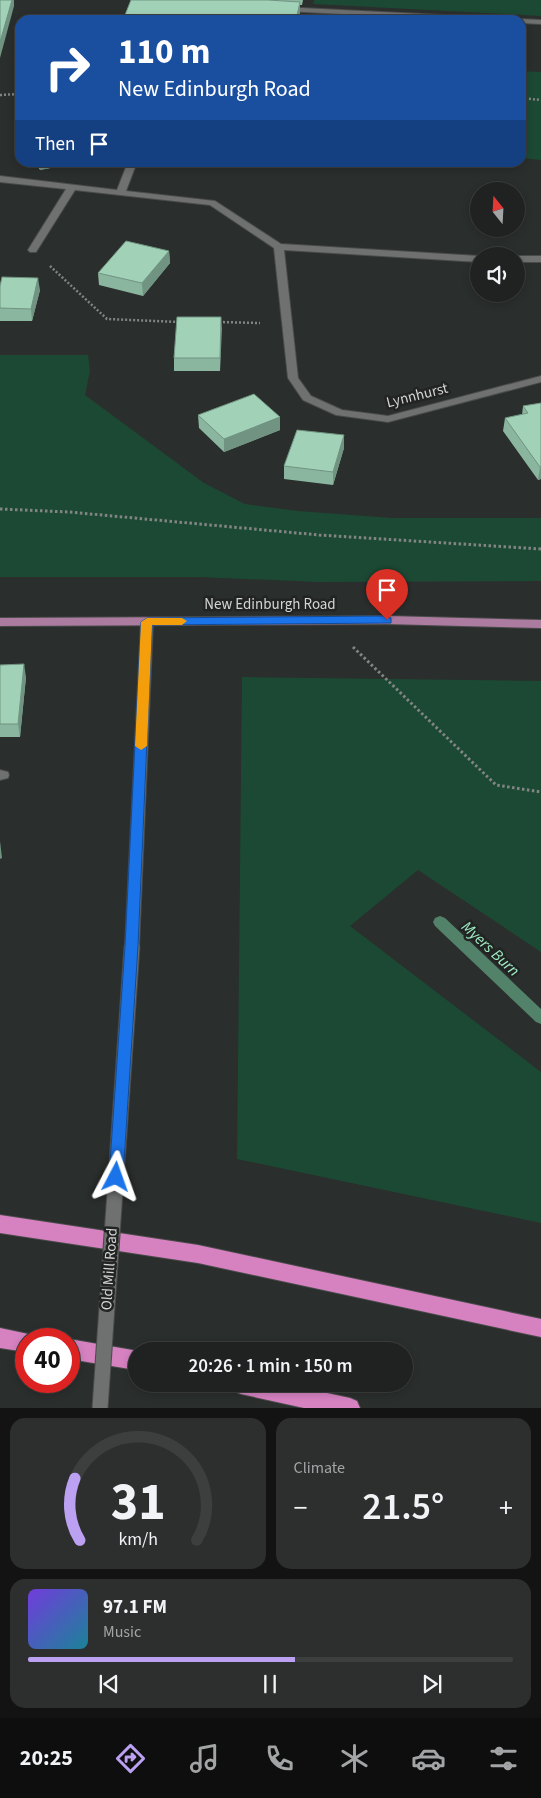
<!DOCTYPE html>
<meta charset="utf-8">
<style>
body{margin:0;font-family:"Source Sans 3",sans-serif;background:#2d2f2e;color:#f1f3f6;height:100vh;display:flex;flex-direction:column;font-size:19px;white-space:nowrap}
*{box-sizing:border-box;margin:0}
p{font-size:16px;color:#a2a4a5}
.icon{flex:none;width:28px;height:28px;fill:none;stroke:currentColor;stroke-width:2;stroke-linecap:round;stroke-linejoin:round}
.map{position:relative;height:1408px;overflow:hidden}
.drawer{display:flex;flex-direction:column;gap:10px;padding:10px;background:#121312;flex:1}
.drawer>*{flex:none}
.hud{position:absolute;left:15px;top:15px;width:511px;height:152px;border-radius:15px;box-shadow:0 2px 8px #0003,0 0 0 1px #3d3f3f;background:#1a4fa0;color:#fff;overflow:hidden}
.needle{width:32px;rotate:342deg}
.controls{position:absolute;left:470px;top:182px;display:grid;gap:10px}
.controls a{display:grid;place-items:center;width:55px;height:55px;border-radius:50%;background:#202221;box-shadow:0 2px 8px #0003,0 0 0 1px #3d3f3f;font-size:25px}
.speed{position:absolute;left:15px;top:1328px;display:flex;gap:10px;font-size:25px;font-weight:700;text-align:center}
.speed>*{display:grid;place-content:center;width:65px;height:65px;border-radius:50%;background:#202221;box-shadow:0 2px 8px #0003,0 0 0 1px #3d3f3f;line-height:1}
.speed .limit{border:8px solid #d22;background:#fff;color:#111}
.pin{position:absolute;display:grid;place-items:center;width:42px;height:42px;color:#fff;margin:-51px -21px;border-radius:50% 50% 50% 0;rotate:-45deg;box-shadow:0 0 5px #0007}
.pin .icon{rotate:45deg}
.me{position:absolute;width:55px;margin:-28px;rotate:4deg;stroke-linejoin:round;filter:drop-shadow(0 0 4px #0008)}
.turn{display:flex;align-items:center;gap:18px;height:105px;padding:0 20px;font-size:22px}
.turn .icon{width:65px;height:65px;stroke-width:2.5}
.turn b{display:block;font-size:35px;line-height:42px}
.then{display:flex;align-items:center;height:48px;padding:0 20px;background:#0003;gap:10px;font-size:19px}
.big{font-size:38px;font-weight:600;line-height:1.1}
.drawer .card{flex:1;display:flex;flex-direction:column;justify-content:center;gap:8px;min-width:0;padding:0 18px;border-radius:15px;background:#2d2f2e}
.drawer .dial{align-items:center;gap:0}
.dial svg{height:130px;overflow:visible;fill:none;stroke:#3d3f3f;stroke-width:7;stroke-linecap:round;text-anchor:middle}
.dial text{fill:#f1f3f6;stroke:none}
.song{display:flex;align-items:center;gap:15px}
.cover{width:60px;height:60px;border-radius:8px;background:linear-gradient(135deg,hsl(260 70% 55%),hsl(190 70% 35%))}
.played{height:5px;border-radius:2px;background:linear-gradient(90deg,#bca0f2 55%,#3d3f3f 55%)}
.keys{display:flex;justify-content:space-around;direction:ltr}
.heat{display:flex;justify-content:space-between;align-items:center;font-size:28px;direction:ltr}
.drawer .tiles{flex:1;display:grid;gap:10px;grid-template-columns:1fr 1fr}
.card:last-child{grid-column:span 2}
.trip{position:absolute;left:128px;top:1342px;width:285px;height:50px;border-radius:25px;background:#202221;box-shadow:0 2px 8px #0003,0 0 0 1px #3d3f3f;font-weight:600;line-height:50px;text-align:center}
.tab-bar{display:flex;height:80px;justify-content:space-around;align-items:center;background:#0d0e0d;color:#a2a4a5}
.tab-bar .icon{width:35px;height:35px}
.tab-bar .on{color:#bca0f2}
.tab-bar b{font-size:22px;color:#f1f3f6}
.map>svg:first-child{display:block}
</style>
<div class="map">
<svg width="541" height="1408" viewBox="0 0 541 1408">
<rect width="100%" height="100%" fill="#2a2e2c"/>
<path fill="#1c4934" d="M314 0H541V16L313 4Z
M521 71 541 72V160L521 158Z
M0 355H88L90 371 85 395 204 483 245 504 298 511 392 518H541V581L318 582 199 577H0Z
M242 677 541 681V952L418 870 350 926 541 1072V1223L237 1159Z"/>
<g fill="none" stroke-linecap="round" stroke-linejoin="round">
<path fill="#53826a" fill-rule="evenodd" d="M440 916 445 918 541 1009V1024L536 1022 435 926 433 922 435 918Z"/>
<defs>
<path id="minor" d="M281 7 504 18 508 20H457L284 11H281Z
M521 19 541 20V24L521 23V20H518Z
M128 162H137L126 191 215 201 281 244 479 256V262L284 250 298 378 311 396 342 410 388 416 541 376V382L388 422 336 415 303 400 288 378 274 248 210 205 75 190 36 252H30L28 250 66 189 0 182V176L117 190Z
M516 256H541V262H516Z
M0 770 8 772 9 775 8 778 0 780Z"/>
<path id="tertiary" d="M147 618 153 622 139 946 137 950 132 952 127 950 125 946 141 622Z"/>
<path id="primary" d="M387 616 541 620V628L387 624 0 626V618Z"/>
<path id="motorway" d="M0 1215 198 1245 541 1319V1337L198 1263 0 1233Z
M0 1328 33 1335 35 1339H26V1352L0 1348Z
M69 1339 138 1351H136V1370L69 1359Z
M231 1384H285L350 1398 357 1401 360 1408H304L241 1394 234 1391Z"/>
</defs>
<use href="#minor" stroke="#494b4a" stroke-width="2"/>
<use href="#tertiary" stroke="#494b4a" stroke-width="2"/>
<use href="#primary" stroke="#494b4a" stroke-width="2"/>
<use href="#motorway" stroke="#494b4a" stroke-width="2"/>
<path stroke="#828584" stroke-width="2.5" stroke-dasharray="2 2" stroke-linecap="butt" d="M0 95 20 94
M521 98 541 100
M50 266 107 319 180 322
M219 322 260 323"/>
<path stroke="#828584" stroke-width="3" stroke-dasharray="2.5 2.5" stroke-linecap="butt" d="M0 509 69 512 319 535 541 549
M353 647 496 785 541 792"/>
<use href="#minor" fill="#6e716f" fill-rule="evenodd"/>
<use href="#tertiary" fill="#6e716f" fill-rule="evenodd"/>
<use href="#primary" fill="#ac7ba0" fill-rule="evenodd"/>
<use href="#motorway" fill="#d682c1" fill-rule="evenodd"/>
<defs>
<path id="tertiary-bridge" d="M100 1408 132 946"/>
</defs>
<use href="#tertiary-bridge" stroke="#494b4a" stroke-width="17" stroke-linecap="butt"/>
<use href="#tertiary-bridge" stroke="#6e716f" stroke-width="15"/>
</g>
<path fill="#8ab59e" d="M131 0H303L302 5H300V13L298 20H123Z
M35 162H78L40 170Z
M169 251 170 263 143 296 99 285 98 273Z
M0 286 40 290 32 321H0Z
M221 317 220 371H174V358Z
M541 403V479L538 480 503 431 505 418 522 415 523 406Z
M198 415 280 430 224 452 199 428Z
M344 448 333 485 284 479V466Z
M0 665 26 677 20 737H0Z"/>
<path fill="#719381" d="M12 0H14V6L0 58V42Z
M300 2V13L298 20H296Z
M39 162H78V163L40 170Z
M169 251 170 263 143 296 142 283Z
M38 278 40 290 32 321 31 309Z
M221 317 222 329 220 371V358Z
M280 417V430L224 452V439Z
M344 435V448L333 485V472Z
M540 467H541V479L538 480Z
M24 664 26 677 20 737 18 724Z
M0 841 2 858 0 859Z"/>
<path fill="#a1d2b8" stroke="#719381" d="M0 0H12L0 42Z
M131 0H268L300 2 296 20H257L252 17 251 20H123Z
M126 241 169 251 142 283 98 273Z
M2 277 38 278 31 309 0 308V286Z
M177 317H221L220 358H174Z
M254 394 280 417 224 439 198 415Z
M541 403V467H540L505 418 528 413 523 406Z
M297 430 344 435 333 472 284 466Z
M24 664 18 724H0V665Z"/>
<path fill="#1a73e8" stroke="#114b97" d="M387 616 391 618V623L152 625 138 946 123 1177 121 1181 116 1183 111 1181 109 1177 125 946 141 622 147 618Z"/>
<path fill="#f59e0b" d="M147 618H182L187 621 182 625H152L147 746 141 750 135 746 141 622Z"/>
<g text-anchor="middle" stroke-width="5" stroke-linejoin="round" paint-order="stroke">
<g font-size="15" fill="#d3d5d4" stroke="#212422">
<text transform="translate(417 395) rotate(-14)" y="5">Lynnhurst</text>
<text x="270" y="609">New Edinburgh Road</text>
<text transform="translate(109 1269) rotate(-86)" y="5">Old Mill Road</text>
</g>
<g font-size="16" font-style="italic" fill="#9febc4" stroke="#212422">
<text transform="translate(491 948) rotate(43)" y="6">Myers Burn</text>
</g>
</g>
</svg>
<div class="controls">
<a><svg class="needle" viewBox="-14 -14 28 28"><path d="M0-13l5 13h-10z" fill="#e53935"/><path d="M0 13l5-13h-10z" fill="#a2a4a5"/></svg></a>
<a><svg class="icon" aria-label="sound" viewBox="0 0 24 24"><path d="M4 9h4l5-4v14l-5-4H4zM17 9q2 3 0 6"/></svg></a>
</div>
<div class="speed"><div class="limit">40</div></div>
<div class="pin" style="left:387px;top:620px;background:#d93025"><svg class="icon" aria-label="arrive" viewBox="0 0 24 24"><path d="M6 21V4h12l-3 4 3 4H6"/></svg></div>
<svg class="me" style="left:116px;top:1177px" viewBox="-20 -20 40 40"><path d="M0-17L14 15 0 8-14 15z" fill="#1a73e8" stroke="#fff" stroke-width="4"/></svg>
<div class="trip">20:26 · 1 min · 150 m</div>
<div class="hud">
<div class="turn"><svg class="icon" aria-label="right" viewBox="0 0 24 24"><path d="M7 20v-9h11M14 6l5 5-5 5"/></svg><div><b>110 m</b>New Edinburgh Road</div></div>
<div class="then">Then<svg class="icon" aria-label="arrive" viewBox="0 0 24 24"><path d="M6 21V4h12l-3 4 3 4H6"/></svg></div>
</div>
</div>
<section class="drawer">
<div class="tiles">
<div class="card dial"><svg viewBox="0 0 100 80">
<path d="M14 69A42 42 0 1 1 86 69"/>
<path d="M14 69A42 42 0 0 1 11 31" stroke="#bca0f2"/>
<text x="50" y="56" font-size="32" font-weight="700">31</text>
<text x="50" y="72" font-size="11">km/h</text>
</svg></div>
<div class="card"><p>Climate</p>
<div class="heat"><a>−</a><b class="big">21.5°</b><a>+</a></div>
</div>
<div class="card">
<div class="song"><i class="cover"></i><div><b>97.1 FM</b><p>Music</p></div></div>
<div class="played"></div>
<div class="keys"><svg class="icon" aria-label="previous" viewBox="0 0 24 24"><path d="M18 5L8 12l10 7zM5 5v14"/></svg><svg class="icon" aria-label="pause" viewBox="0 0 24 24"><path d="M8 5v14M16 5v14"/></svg><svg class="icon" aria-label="next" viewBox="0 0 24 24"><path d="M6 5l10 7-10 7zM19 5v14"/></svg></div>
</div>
</div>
</section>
<nav class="tab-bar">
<b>20:25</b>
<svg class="icon on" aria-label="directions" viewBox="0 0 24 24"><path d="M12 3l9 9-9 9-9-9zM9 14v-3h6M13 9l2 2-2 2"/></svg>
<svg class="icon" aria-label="music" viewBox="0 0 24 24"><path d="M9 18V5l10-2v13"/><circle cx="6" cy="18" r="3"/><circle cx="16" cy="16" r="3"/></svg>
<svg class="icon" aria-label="phone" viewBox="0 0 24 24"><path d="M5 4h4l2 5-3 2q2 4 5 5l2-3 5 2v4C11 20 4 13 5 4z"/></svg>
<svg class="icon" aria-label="climate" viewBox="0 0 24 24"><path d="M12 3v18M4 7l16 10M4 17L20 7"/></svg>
<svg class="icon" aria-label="car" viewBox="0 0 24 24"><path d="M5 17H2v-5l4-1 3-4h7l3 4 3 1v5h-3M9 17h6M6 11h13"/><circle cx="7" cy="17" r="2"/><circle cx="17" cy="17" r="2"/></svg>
<svg class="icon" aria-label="filters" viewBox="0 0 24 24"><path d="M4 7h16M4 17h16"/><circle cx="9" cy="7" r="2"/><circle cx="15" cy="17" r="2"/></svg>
</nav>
